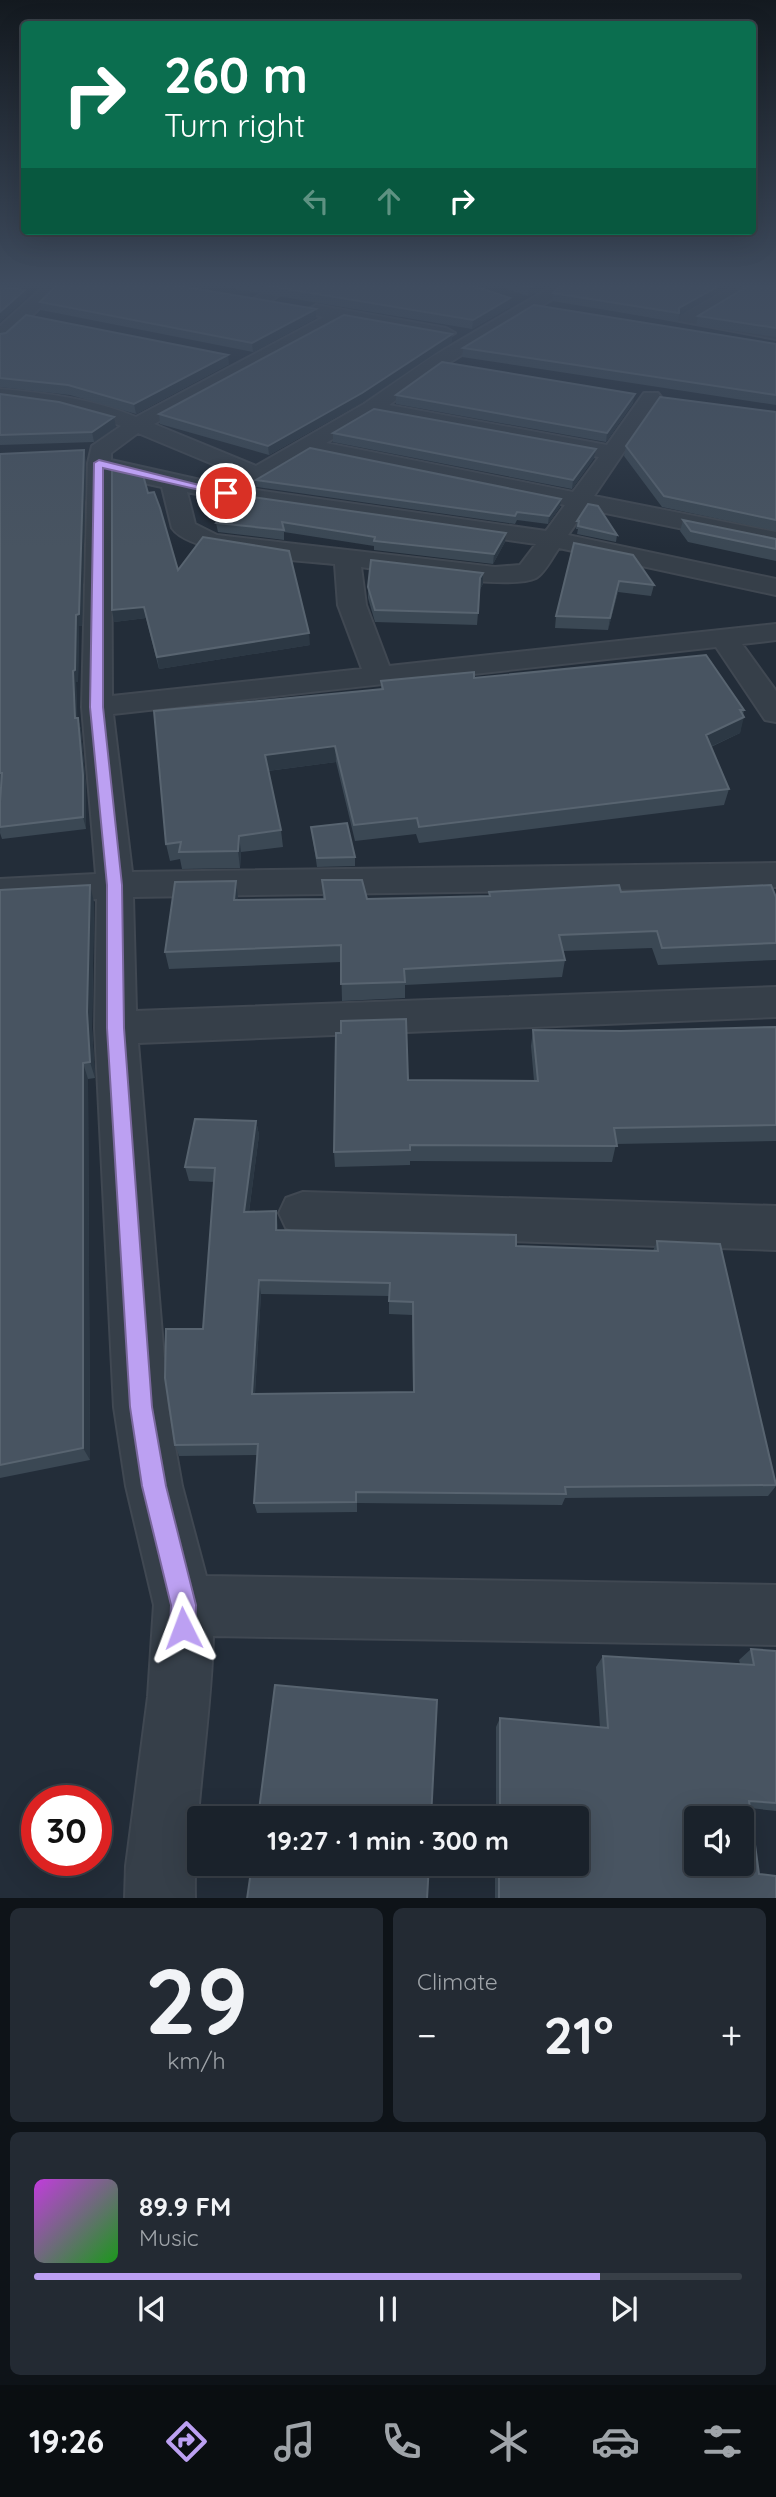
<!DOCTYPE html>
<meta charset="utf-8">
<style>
body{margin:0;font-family:Quicksand,sans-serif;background:#232a33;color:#f1f3f6;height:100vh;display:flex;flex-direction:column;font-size:26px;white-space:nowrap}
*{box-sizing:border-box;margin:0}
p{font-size:23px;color:#9fa4a9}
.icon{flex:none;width:38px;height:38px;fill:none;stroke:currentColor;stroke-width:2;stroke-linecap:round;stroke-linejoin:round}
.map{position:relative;height:1898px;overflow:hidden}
.panel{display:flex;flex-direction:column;gap:10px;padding:10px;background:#0e1318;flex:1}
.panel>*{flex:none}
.top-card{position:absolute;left:21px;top:21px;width:735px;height:214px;border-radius:7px;box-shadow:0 7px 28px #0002,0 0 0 2px #383f47;background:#0b6e4f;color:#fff;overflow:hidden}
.tools{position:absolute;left:684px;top:1806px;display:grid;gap:14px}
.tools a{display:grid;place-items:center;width:70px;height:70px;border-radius:7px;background:#1a222b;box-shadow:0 7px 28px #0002,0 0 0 2px #383f47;font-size:35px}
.speed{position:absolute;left:21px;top:1785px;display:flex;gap:14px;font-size:35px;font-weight:700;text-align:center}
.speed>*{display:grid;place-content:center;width:91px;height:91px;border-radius:50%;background:#1a222b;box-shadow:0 7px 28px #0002,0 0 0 2px #383f47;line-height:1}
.speed .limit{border:10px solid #d22;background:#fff;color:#111}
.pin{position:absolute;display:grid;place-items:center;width:60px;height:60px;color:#fff;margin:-30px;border:4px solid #fff;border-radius:50%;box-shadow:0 2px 7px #0007}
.me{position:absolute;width:77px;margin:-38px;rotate:357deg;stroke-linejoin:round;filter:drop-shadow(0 0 5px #0008)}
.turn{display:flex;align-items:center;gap:24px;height:147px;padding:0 28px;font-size:32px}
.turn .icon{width:91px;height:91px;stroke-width:2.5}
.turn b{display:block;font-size:49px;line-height:60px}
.lanes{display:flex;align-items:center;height:66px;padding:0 28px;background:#0003;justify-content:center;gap:35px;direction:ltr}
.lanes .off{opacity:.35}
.big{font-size:52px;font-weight:800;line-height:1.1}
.panel .card{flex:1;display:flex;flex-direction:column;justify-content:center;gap:10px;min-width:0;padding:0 24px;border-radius:10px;background:#232a33}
.panel .dial{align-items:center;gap:0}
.dial b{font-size:91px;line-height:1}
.song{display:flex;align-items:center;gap:21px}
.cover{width:84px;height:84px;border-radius:10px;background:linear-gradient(135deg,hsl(290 70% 55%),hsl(120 70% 35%))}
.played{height:7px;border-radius:4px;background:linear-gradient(90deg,#bca0f2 80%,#383f47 80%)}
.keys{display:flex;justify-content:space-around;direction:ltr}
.heat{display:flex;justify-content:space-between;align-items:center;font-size:38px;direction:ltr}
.panel .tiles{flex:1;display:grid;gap:10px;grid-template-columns:1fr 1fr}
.card:last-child{grid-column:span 2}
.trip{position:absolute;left:187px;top:1806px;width:402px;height:70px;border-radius:7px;background:#1a222b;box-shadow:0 7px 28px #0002,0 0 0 2px #383f47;font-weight:800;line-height:70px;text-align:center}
.dock{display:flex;height:112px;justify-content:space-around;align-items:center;background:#0a0e11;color:#9fa4a9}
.dock .icon{width:49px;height:49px}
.dock .active{color:#bca0f2}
.dock b{font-size:32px;color:#f1f3f6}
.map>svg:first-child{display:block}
</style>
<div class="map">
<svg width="776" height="1899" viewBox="0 0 776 1899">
<rect width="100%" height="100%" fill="#232d39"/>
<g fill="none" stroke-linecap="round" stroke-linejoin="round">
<defs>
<path id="minor" d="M48 283H66L6 340 0 342V326Z
M277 283H296L267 304H255L252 300Z
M553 286 561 291 559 295 444 366 389 405 607 445 644 393H658L661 397 594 496 776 532V548L586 509 568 535 776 579V595L559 548C553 556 545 573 536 578 511 591 394 571 361 567L366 605 389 666 776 624V640L742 644 776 691V722L765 720 716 647 113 714 132 872 776 863V887L133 897 136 1011 776 987V1017L138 1043 168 1407 182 1486 206 1576 776 1585V1645L213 1636C211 1724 193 1811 195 1899H125L126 1866 148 1697 154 1605 126 1486 114 1407 95 1028 97 899 0 905V879L96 874 82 707 88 463 92 446 121 426C82 410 41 405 0 401V389C46 393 93 399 136 417L324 317 310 314 307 310 316 305 446 328 455 333 446 338 344 320 154 424 256 466 364 404 430 358ZM374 415 599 457 573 492 326 443ZM138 433 239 475 223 485 111 460V453ZM310 453 565 505 546 531 249 489ZM111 476 162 487 172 528C191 556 299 560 335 564L338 605 362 669 112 696ZM187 492 226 500 536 544 520 565 495 567 217 535 195 524Z
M734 286 742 291 740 295 706 315 776 329V339L621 310 618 306 627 301 687 312Z
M303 1192 776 1206V1250L303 1234 286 1228 279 1213 286 1198Z"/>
</defs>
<use href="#minor" stroke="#404852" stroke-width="4"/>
<use href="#minor" fill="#363f49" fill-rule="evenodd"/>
</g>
<path fill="#3b4854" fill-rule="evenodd" d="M14 283H45L43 284Z
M201 283H465L510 307 472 329Z
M490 283H776V337L696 325 698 316 743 289 735 284 679 316 678 322 552 301 553 293 559 287 554 284 528 296Z
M40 302 316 318 253 352 41 310Z
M0 334 229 364 136 414 70 395 0 387Z
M452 342 363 402 269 455 160 424 159 414Z
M776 344V405L462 357 463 348Z
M0 394 116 427 94 442 0 445Z
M396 395 633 403 606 442 396 404Z
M776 412V531L662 507 624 456 626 446Z
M333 433 596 449 594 458 572 489 333 442Z
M0 454 86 461 82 626H79L78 682H76L77 718H78L81 730 86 787V829L2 839 0 833 1 786H0Z
M256 480 560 507 548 524 517 520 515 524 257 487Z
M238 495 505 542 493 564 374 550V546L284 532V540L218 532 216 523Z
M683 520 776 539V561L688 542 680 531Z
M577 521 617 535 616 542 577 534 578 529H576Z
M574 543 654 585 651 596 618 592 608 630 555 628 556 616Z
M178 570 310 645 159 669 146 618 114 622 112 610Z
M483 584 480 589 477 625 375 622 368 598V587Z
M474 678 744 710 740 733 711 747 729 789 724 805 419 843 416 834 355 841 336 762 268 771 281 830 283 847 241 852 240 868 182 869 180 859 170 861 166 844 381 689V681Z
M311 827 355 857V866L317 867Z
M322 880 367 899 489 897V892H621L776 897V960L658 965 652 948 563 951 565 960 562 977 405 985V998L342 1001 341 962 169 969 165 952 238 898V900L323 899Z
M0 890 94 902 92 1028 95 1078 88 1079 90 1460 0 1478Z
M776 1027V1141L616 1144 612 1162 410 1161V1165L335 1167 334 1152 408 1080 534 1081 531 1046 533 1030 621 1031Z
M256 1121 259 1135 249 1212 278 1225V1230L516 1246 653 1251 657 1241 776 1486 768 1496 565 1498 562 1505 357 1503V1512L257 1513 254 1503 257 1455 179 1456 175 1445 203 1329 214 1182 189 1181 185 1167ZM261 1294 389 1296V1314L412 1315 413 1392 255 1394Z
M751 1649 776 1651V1811L750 1808 759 1874 776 1899H495V1864H578V1818H496V1727L500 1718 600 1728 596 1667 603 1656 740 1664 739 1660Z"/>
<path fill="#2c3844" d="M539 283H554L528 296 529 287Z
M724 283H736L679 316V308Z
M25 290 27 298 0 322V312Z
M510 298V307L472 329 473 320Z
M316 309V318L253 352 252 343Z
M452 334V342L363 402 269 455 268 446Z
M228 355 229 364 136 414 134 404Z
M635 394 633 403 606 442 607 433Z
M114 417 116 427 94 442 92 432Z
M596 449 594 458 572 489 573 480Z
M84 450 86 461 82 626H79L78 682H76L78 730 75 718 73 671Z
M561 499 560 507 548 524 549 516Z
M506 533 505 542 493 564 494 554Z
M483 573V584L480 589V578Z
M619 581 618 592 608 630 610 618Z
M144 607 146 618 114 622 112 610Z
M309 633 310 645 159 669 157 657Z
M744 717 740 733 701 751 706 735Z
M78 718 81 730 86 787V829L83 817Z
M335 746 336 762 267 771 265 755Z
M239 836 241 852 240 868 238 851Z
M236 881 238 898 237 917 234 900Z
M90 885 94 902 92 1028 95 1078 90 1062 87 1012Z
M83 1063 88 1079 90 1460 83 1448Z
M256 1121 259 1135 247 1226 244 1212Z
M276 1211 278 1225V1244L276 1230Z
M259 1280 261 1294 254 1406 252 1394Z"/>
<path fill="#485461" stroke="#586470" stroke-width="2" fill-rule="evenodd" d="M59 283H162L316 309 252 343 40 302Z
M251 283H465L510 298 473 320Z
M515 283H539L529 287Z
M564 283H724L679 308V313L553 293Z
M746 283H776V328L698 316 743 289Z
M0 287 25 290 0 312Z
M534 305 776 344V395L463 348Z
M26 315 228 355 134 404 68 385 0 378V334L6 333Z
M344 315 452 334 362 393 268 446 159 414Z
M442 362 635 394 607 433 396 395Z
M0 394 59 402 114 417 92 432 0 435Z
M660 397 776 412V520L664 496 626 446Z
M374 409 596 449 573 480 333 433Z
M310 448 561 499 549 516 517 512 515 516 256 480Z
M84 450 79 614 76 615 75 670 73 671 75 718H78L83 775V817L0 827V802L2 773H0V454Z
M112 469 143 475 148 493 154 492 160 508 178 570 203 537 289 551 309 633 157 657 144 607 112 610Z
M238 495 506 533 494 554 374 541 375 537 282 522 284 530 216 523Z
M588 504 598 506 617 535 578 526 579 521H577Z
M683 520 776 539V549L691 531Z
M574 543 633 555 654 585 619 581 610 618 556 616Z
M371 560 483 573 480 578 478 613 375 610 368 587Z
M706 655 744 710H740L744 717 706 735 729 789 419 827 417 818 354 825 335 746 265 755 281 830 239 836 238 851 179 852 181 842 166 844 154 711 383 689 381 681 474 672V678Z
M347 823 355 857 317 858 311 827Z
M322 880H362L367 899 490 896 489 892 619 885 621 892 771 885 776 897V943L662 948 657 931 559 935 565 960 404 969 405 982 341 984V945L165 952 175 882 236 881 234 900 325 899Z
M90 885 87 1012 90 1062 83 1063V1448L0 1465V890Z
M406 1019 408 1080 538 1081 533 1030 621 1031 776 1027V1125L614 1128 617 1146 410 1145V1150L334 1152 336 1033H341V1021Z
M195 1119 256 1121 244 1212 276 1211V1230L516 1235V1246L658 1251 657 1241 720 1244 776 1485 565 1487 566 1494 356 1492V1502L254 1503 258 1444 175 1445 165 1378 166 1329H203L215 1168 185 1167ZM259 1280 390 1283 389 1301 413 1302 414 1392 252 1394Z
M751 1649 776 1651V1803L749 1801 759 1874 776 1876V1899H499V1864H578V1818H500V1718L608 1728 603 1656 754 1665ZM696 1818H742V1864H696Z
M275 1685 437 1700 431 1818H258Z
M252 1864H429L427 1899H247Z"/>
<linearGradient id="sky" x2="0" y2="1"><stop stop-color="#13191f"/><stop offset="0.52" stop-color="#3f4c5f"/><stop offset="1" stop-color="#3f4c5f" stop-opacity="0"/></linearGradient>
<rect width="776" height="549" fill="url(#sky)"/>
<path fill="#bca0f2" stroke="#7a689d" stroke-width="2" d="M99 460 231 493 226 496 103 468V707L122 885 124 1028 152 1407 166 1486 196 1605 195 1628 192 1637 183 1641 174 1637 170 1628 171 1605 142 1486 130 1407 107 1028V885L90 707 94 463Z"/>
</svg>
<div class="tools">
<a><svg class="icon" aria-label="sound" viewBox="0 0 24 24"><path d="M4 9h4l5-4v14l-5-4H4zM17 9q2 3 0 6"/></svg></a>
</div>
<div class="speed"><div class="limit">30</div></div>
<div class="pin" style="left:226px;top:493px;background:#d93025"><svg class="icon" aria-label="arrive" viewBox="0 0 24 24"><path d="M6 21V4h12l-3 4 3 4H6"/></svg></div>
<svg class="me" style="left:183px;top:1628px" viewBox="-20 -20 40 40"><path d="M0-17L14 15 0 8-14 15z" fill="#bca0f2" stroke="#fff" stroke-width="4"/></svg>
<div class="trip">19:27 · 1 min · 300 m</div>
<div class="top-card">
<div class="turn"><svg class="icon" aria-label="right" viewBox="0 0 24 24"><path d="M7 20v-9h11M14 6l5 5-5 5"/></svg><div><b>260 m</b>Turn right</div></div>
<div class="lanes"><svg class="icon off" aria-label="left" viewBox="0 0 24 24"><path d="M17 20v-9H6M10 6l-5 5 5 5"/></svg><svg class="icon off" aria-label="ahead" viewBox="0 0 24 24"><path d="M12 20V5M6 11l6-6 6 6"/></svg><svg class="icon" aria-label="right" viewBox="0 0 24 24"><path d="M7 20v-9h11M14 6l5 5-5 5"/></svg></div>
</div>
</div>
<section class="panel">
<div class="tiles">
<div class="card dial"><b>29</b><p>km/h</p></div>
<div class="card"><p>Climate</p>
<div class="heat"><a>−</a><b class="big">21°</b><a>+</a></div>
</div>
<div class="card">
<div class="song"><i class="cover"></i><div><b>89.9 FM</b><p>Music</p></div></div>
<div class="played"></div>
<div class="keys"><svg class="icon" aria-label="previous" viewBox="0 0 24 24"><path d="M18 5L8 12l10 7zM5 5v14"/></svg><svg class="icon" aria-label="pause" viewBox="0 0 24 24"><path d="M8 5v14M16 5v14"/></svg><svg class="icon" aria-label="next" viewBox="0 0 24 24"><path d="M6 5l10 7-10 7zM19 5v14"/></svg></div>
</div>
</div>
</section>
<nav class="dock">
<b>19:26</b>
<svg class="icon active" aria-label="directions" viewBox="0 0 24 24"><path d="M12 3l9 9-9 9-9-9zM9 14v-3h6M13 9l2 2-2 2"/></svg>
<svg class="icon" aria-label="music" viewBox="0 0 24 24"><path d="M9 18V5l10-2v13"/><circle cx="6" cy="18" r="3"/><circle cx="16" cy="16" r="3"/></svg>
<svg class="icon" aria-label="phone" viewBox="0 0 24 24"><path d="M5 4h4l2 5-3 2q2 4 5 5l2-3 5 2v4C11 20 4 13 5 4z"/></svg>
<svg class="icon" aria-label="climate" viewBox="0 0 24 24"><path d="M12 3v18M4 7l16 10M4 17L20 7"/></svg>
<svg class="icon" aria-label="car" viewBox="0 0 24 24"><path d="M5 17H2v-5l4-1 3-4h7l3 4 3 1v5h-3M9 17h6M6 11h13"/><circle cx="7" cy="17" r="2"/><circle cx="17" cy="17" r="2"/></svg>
<svg class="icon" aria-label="filters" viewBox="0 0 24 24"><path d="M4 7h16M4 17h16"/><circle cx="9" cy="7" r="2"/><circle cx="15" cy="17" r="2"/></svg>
</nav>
